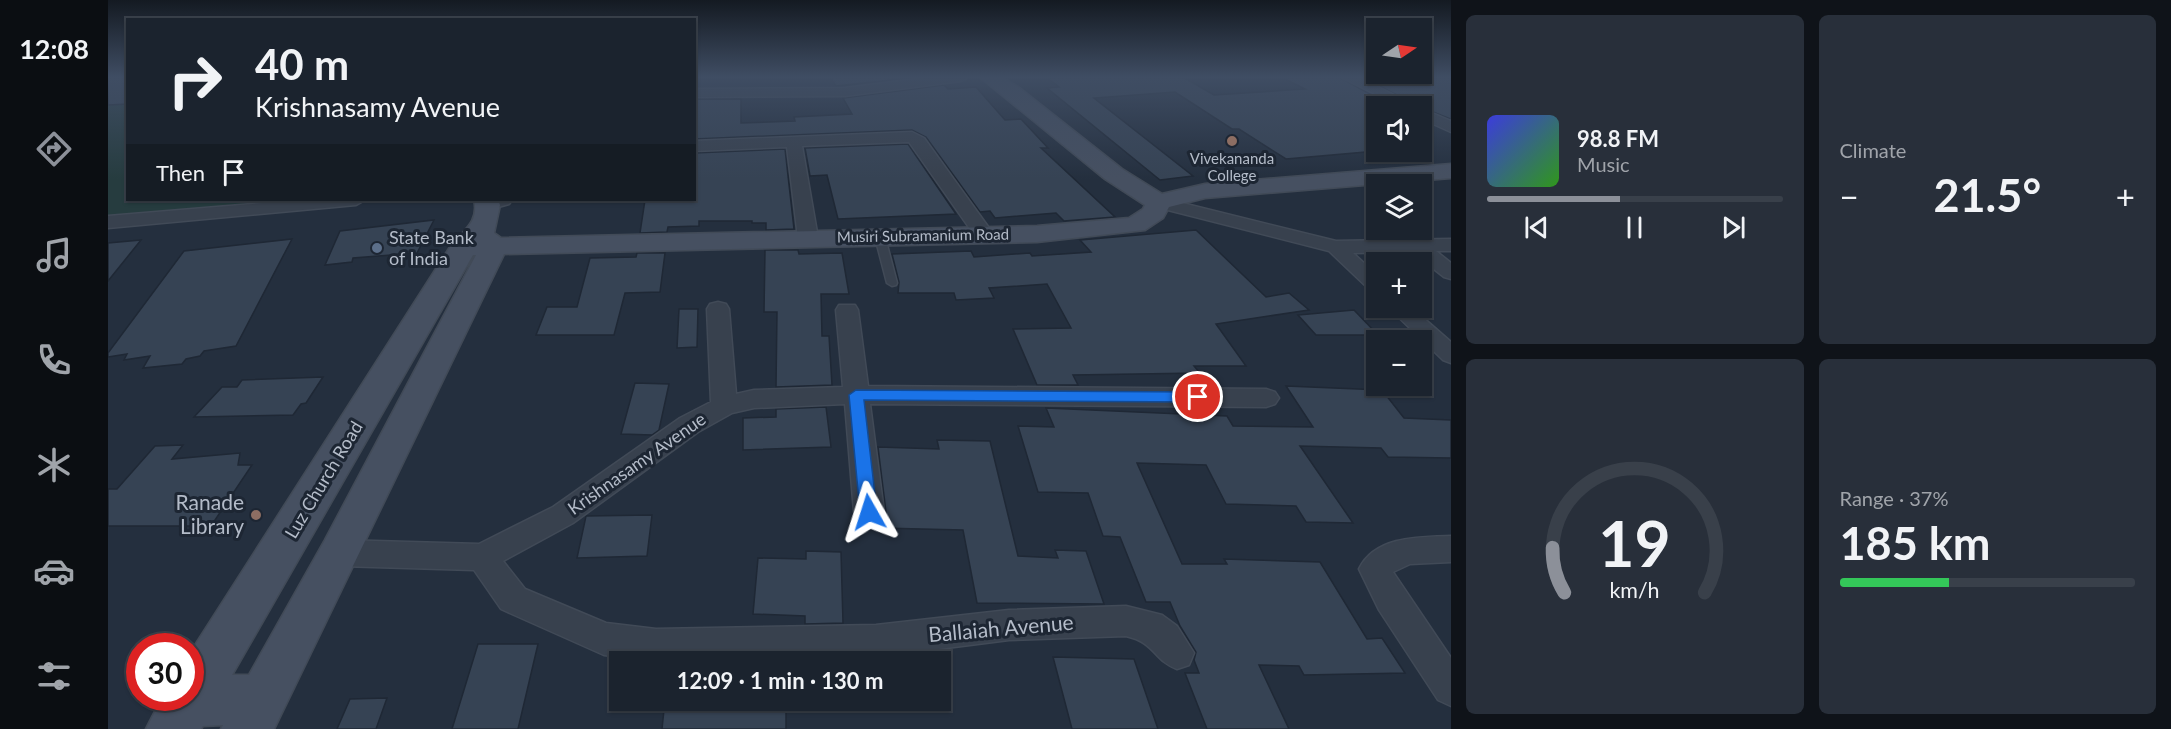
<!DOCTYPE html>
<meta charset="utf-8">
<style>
body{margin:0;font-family:Lato,sans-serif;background:#282f3a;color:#f1f3f6;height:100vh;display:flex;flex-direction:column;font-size:22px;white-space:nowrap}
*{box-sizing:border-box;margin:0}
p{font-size:20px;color:#a0a4aa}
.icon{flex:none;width:33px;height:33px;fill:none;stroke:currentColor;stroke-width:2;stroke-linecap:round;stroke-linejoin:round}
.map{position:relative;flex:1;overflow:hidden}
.details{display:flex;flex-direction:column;gap:15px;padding:15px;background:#0f1319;width:720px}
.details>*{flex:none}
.hud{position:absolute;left:18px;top:18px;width:570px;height:183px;border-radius:0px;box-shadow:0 2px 4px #0004,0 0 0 2px #39404a;background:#1b232e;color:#f1f3f6;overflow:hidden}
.needle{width:39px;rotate:77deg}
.tools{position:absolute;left:1258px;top:18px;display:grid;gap:12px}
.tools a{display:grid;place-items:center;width:66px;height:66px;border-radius:0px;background:#1b232e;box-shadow:0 2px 4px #0004,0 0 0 2px #39404a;font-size:30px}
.speed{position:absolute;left:18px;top:633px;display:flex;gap:12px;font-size:30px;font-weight:700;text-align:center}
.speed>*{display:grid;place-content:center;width:78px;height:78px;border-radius:50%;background:#1b232e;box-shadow:0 2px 4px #0004,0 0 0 2px #39404a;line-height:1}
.speed .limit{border:9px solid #d22;background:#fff;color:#111}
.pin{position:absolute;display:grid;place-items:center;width:51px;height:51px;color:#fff;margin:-26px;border:3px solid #fff;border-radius:50%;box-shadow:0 2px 6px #0007}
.me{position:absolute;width:66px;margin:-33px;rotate:354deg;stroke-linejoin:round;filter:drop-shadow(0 0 4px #0008)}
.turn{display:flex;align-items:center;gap:21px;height:126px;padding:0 30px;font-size:27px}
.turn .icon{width:78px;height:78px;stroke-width:2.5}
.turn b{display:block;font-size:42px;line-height:51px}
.then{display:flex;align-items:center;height:57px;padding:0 30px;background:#0003;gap:12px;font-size:22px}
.big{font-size:45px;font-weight:700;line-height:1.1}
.details .tile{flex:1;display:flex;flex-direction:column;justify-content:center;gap:9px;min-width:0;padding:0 21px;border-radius:9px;background:#282f3a}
.details .dial{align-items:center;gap:0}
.dial svg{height:156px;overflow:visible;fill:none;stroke:#39404a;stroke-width:7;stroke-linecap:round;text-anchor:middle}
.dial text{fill:#f1f3f6;stroke:none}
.song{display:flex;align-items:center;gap:18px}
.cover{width:72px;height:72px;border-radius:9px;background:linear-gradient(135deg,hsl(240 70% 55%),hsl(110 70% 35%))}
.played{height:6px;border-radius:3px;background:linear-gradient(90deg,#8c9099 45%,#39404a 45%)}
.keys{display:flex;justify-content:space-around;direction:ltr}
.heat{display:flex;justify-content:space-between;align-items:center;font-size:33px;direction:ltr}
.charge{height:9px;border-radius:4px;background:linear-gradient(90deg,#34c759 37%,#39404a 0)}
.details .tiles{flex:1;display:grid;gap:15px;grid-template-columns:repeat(2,1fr)}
.trip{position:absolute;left:501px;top:651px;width:342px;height:60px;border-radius:0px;background:#1b232e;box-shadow:0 2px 4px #0004,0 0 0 2px #39404a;font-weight:700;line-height:60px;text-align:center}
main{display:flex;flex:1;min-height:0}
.dock{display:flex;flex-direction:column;width:108px;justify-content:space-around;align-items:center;background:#0b0e12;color:#a0a4aa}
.dock .icon{width:42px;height:42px}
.dock .on{color:#8c9099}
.dock b{font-size:27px;color:#f1f3f6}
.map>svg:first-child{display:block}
</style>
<main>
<nav class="dock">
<b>12:08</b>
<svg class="icon on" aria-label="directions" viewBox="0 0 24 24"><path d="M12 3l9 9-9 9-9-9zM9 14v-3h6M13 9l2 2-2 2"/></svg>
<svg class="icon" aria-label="music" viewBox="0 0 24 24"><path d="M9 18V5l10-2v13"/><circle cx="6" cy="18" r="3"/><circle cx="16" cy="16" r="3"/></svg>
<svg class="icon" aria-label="phone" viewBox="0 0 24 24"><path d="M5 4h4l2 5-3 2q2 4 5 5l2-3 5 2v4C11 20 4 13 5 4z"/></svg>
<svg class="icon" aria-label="climate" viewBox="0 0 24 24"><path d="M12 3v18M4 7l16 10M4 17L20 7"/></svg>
<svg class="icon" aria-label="car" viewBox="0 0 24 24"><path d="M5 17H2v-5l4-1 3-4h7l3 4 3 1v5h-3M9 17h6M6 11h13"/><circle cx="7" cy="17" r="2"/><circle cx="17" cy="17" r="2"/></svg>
<svg class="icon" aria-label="filters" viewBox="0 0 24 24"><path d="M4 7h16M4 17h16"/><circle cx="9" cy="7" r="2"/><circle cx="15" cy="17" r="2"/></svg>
</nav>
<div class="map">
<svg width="1343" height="729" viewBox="0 0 1343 729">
<rect width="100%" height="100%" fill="#242f3e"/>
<path fill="#263c3f" d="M19 104 20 200H199L0 219V105Z"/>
<path fill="#364354" stroke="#1f2835" stroke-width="1.5" d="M0 77H20V104L0 105Z
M722 77H810L728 86Z
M938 77H1075L1106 95 1197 89 1173 77H1231L1269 98V151L1178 159 1131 129H1124L1067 92 986 98 1085 176 1052 180 939 88 951 87Z
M1254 77H1343V119L1310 106Z
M836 85 840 89 868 87 897 120 913 119 940 148H933L1007 217 956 221 948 213 887 218 882 211 872 212 818 137 804 130 586 139V99H633V123L687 121 686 117 744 114 735 98Z
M800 144 848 214 730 219 719 175 702 176 697 148Z
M677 149 686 229 658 230V223H644V221H591V226L560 227 559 232 532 233 537 200H586V153Z
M326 220 309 253 245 258 244 262 217 265 232 231Z
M1088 230 1158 297 1181 293 1201 310 1108 324 1138 366H1086L1092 373 965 375 970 385H929L905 329 963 328 939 284 881 288 886 298 848 300 846 293H790L791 282 784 254 863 251 866 257 922 253 924 256 983 252 972 240Z
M184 239 128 346 96 351 92 356 78 359 74 364 35 368 42 356 16 360 19 354 0 357V353L76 251Z
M33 240 0 281V243Z
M657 250H690L691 254 734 253 741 294H713L714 336H721L724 385 668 387 669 312H656Z
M529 253H557L552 292 517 293 506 335H428L439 307H469L482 258 528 257Z
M571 309H590L589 347 569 348Z
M1246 310 1270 335H1208L1190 315Z
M215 377 198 403 193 404 185 415 86 417 114 387H129L134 380Z
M527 383 561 384 551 430 544 435 513 434Z
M1178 386 1274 390 1296 418 1343 420V458L1280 457 1273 448 1192 446 1245 523 1198 522 1188 506 1118 504 1098 465 1029 463 1074 564H1119L1116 559 1212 562 1259 639 1274 638 1297 673 1196 675 1191 666 1151 665 1181 729H1099L1077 673H1091L1086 660 1088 652 1072 626 1062 602H1038L1012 537 995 536 980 493 930 492 910 426 946 427 938 408 1119 416 1125 426 1205 427Z
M718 407 723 447 635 450V418L668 417V409Z
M829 440 882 441 910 556 950 558 947 550 978 551 996 604 869 603 855 530 772 528 771 522 778 512 770 447 831 449Z
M75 445 64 459 132 453 130 465H144L103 526H0V489H9L47 446Z
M544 515 539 556 469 558 478 516Z
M698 551 733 552 735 623 697 624V616L645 614 650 558 698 559Z
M370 644H430L410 729H344Z
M945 657 1026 659 1050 729H964Z
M279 698 268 729H229L242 699Z
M557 700H678V729H554Z"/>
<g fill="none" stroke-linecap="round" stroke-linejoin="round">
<defs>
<path id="lane" d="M772 234 777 237 789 283 788 285 784 286 779 283 767 237Z"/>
<path id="street" d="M825 77H860L853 81 737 96 586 97V89L737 88Z
M1233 77H1250L1308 106H1291Z
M1314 109 1343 121V132L1314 119Z
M804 132 816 138 886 235 883 239H869L801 142 694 146 710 238 700 244 690 238 679 147 586 151V141Z
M1050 197 1228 241 1343 239V251H1328L1343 263V279L1336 277 1304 252 1245 253 1269 275V292L1262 290 1221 251 1044 206 1041 202Z
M192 200H257L248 205 0 228V216Z
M379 200H404L401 204 380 210 371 205Z
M610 302 618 304 621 309 628 394 646 390 735 387 728 310 731 305H747L750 310 760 386 1158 389 1167 392 1171 398 1167 404 1158 407 762 404 776 512 771 520 761 524 751 520 746 512 737 404 646 408 624 413 590 432 465 523 395 561 417 589 498 623 548 629 768 625 901 610 1018 606 1054 615 1069 626 1086 653 1081 665 1069 669C1045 660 1048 643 1018 636L901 640 768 657 548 661 496 655 393 609 366 570 232 566 221 562 217 553 221 544 232 540 371 544 445 507 572 418 603 402 599 309 602 304Z
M1281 308H1304L1343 342V363L1335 360Z
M1343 536V562L1302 564 1285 572 1343 658V706L1330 700 1271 610 1251 569C1267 536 1311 537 1343 536Z"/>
<path id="secondary" d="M872 77H893L910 87 1014 169 1054 194 1097 184 1343 164V178L1097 198 1061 207 1055 218 1037 230 929 242 396 254 166 729H113L115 725 95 726 93 729H38L54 698H82V653L342 247C353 232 372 223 366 200H390L392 205 386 233 393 238 929 226 1021 218 1035 209 1037 205 997 179ZM365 255H368L217 540 141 675H124Z"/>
</defs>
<use href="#lane" stroke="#414a57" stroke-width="3"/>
<use href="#street" stroke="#414a57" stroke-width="3"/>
<use href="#secondary" stroke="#414a57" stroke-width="3"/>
<use href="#lane" fill="#38414e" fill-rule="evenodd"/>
<use href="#street" fill="#38414e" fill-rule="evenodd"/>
<use href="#secondary" fill="#465061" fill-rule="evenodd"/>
</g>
<linearGradient id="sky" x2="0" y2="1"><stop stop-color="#141a22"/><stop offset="0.43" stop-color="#3f4d63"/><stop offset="1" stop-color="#3f4d63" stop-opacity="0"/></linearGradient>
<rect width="1343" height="179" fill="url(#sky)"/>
<path fill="#1a73e8" stroke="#114b97" stroke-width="1.5" d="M748 390 1090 392 1097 397 1090 402 756 400 769 512 767 517H755L752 512 741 395Z"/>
<g fill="#8d6e63" stroke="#1d2633" stroke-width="2">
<circle cx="1124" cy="141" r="6"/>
<circle cx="148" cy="515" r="6"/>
</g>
<circle fill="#5c6f8a" stroke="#1d2633" stroke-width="2" cx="269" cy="248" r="6"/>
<g text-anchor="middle" stroke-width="6" stroke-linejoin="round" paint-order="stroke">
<g font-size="15" fill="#b4bcc9" stroke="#1d2633">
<text x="1124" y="164">Vivekananda<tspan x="1124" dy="17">College</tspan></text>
</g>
<g font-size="15" fill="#b4bcc9" stroke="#1d2633">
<text transform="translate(815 236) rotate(-1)" y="5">Musiri Subramanium Road</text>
</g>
<g font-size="18" fill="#b4bcc9" stroke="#1d2633" text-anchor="start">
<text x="281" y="244">State Bank<tspan x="281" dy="21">of India</tspan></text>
</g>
<g font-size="18" fill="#b4bcc9" stroke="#1d2633">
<text transform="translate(529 464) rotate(-35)" y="6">Krishnasamy Avenue</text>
<text transform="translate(216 480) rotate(-59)" y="6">Luz Church Road</text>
</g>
<g font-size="21" fill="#b4bcc9" stroke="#1d2633" text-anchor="end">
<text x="136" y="510">Ranade<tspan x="136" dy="24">Library</tspan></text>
</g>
<g font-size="21" fill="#b4bcc9" stroke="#1d2633">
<text transform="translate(893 629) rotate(-5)" y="7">Ballaiah Avenue</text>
</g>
</g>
</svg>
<div class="tools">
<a><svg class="needle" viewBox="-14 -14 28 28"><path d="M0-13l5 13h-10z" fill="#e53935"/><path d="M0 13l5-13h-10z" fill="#a0a4aa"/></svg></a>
<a><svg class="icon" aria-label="sound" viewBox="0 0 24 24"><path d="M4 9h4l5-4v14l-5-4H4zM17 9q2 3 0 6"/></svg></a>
<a><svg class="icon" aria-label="layers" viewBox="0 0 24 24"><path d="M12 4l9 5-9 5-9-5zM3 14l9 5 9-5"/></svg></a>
<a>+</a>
<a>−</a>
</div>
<div class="speed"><div class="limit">30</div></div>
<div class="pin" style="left:1090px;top:397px;background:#d93025"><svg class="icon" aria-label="arrive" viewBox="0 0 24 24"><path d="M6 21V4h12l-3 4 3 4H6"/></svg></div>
<svg class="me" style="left:761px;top:512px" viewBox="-20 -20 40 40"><path d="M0-17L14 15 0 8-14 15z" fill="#1a73e8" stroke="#fff" stroke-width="4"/></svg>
<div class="trip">12:09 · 1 min · 130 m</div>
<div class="hud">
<div class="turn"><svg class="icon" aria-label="right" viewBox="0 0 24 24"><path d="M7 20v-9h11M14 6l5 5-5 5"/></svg><div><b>40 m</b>Krishnasamy Avenue</div></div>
<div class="then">Then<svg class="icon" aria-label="arrive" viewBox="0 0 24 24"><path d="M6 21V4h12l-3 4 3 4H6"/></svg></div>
</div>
</div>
<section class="details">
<div class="tiles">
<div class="tile">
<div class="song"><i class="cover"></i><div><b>98.8 FM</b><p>Music</p></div></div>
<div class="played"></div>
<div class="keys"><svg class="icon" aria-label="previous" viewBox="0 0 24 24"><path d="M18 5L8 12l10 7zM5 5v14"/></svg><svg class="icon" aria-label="pause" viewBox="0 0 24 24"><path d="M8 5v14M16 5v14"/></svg><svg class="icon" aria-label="next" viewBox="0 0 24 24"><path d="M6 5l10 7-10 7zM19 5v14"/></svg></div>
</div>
<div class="tile"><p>Climate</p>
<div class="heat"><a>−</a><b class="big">21.5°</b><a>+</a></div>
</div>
<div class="tile dial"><svg viewBox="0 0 100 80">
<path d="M14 69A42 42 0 1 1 86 69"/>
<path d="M14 69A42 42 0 0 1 8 46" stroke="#8c9099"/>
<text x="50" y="56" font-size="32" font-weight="700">19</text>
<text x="50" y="72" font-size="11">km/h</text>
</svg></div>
<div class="tile"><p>Range · 37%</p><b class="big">185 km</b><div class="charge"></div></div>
</div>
</section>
</main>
